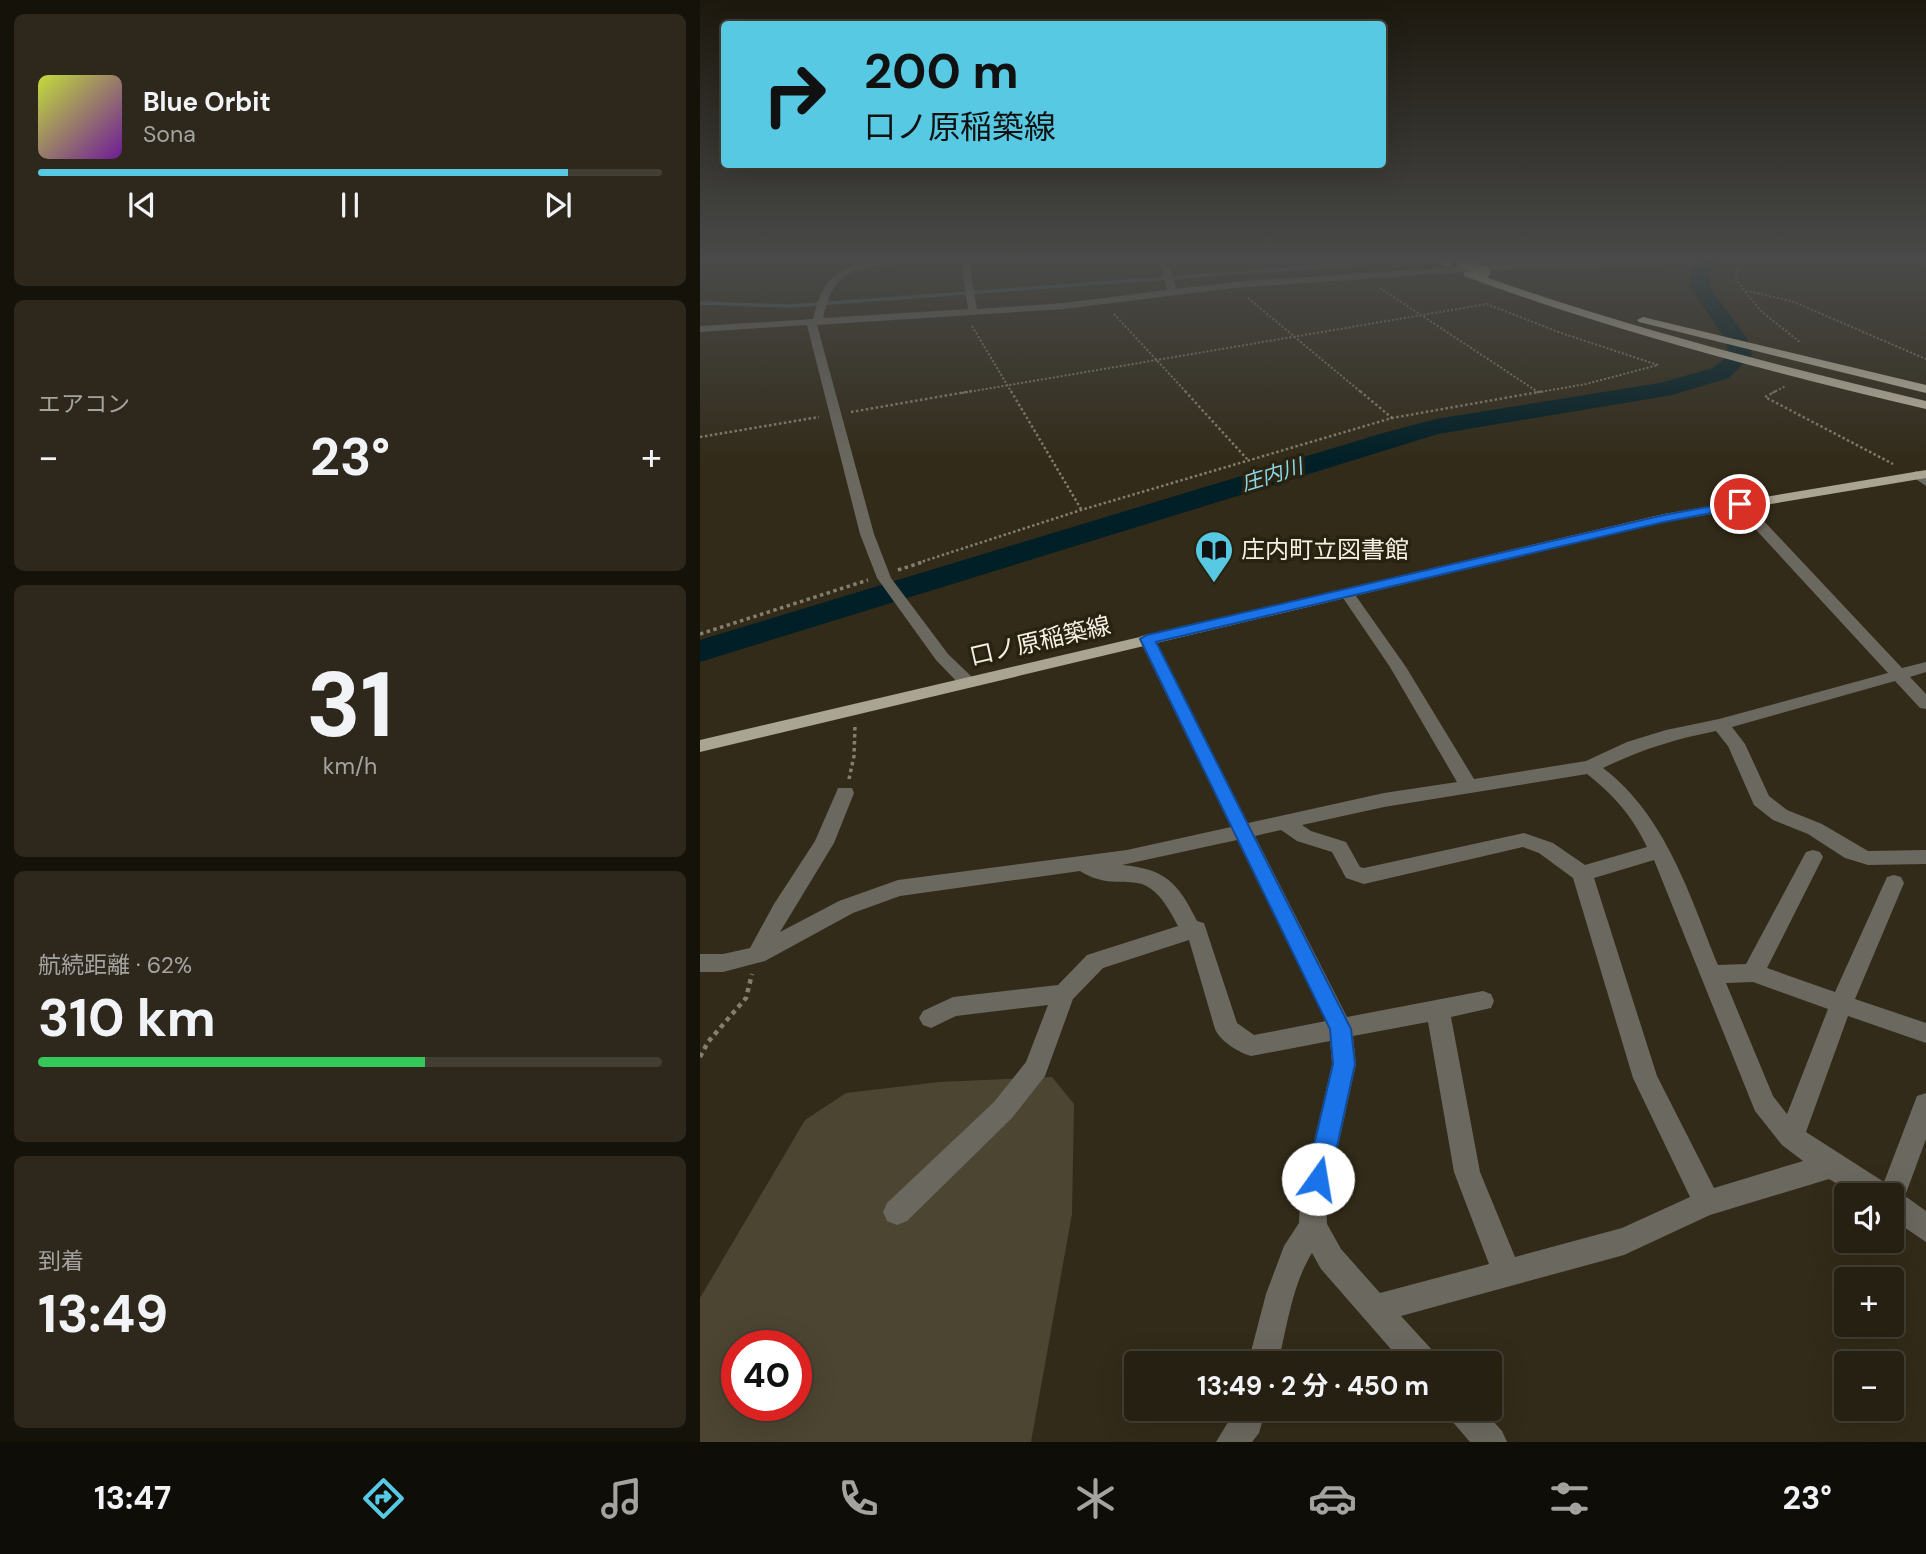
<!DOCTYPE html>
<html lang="ja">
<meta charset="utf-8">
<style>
body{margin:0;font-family:"DM Sans","Noto Sans JP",sans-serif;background:#2e281c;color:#f1f3f6;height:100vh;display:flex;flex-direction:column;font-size:26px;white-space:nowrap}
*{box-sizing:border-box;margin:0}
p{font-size:23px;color:#a4a3a0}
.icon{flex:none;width:38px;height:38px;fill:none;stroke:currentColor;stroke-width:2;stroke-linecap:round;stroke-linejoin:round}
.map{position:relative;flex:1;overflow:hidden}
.side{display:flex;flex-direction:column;gap:14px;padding:14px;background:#15120a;width:700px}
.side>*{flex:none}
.guide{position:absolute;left:21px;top:21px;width:665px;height:147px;border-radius:7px;box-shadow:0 7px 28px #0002,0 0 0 2px #423e33;background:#57c9e2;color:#111;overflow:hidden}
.buttons{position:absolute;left:1134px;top:1183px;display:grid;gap:14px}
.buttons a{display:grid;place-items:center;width:70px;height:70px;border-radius:7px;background:#262013;box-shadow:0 7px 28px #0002,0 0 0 2px #423e33;font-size:35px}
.speed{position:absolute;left:21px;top:1330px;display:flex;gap:14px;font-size:35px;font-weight:700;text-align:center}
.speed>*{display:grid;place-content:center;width:91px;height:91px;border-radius:50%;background:#262013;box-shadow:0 7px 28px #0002,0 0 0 2px #423e33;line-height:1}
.speed .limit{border:10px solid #d22;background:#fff;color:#111}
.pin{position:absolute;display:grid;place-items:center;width:60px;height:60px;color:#fff;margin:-30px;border:4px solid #fff;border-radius:50%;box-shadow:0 2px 7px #0007}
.me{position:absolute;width:77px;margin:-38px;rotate:13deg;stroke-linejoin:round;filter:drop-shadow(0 0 5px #0008)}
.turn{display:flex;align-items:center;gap:24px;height:147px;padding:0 28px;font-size:32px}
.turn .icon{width:91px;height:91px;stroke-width:2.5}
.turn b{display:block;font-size:49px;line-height:60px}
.big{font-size:52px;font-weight:700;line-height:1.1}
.side .card{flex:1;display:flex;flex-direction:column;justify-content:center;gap:10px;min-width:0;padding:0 24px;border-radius:10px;background:#2e281c}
.side .dial{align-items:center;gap:0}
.dial b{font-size:91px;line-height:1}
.song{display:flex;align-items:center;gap:21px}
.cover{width:84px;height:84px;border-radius:10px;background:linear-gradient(135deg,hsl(70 70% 55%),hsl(280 70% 35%))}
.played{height:7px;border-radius:4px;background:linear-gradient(90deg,#57c9e2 85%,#423e33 85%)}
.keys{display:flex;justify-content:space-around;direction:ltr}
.heat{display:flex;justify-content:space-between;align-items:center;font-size:38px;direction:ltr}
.charge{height:10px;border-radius:5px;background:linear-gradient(90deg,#34c759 62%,#423e33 0)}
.trip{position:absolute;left:424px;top:1351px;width:378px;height:70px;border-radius:7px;background:#262013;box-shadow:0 7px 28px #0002,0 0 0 2px #423e33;font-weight:700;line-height:70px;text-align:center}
.menu{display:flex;height:112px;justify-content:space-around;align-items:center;background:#0f0d08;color:#a4a3a0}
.menu .icon{width:49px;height:49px}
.menu .on{color:#57c9e2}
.menu b{font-size:32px;color:#f1f3f6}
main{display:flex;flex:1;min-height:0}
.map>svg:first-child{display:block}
</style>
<main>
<section class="side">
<div class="card">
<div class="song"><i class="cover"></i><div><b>Blue Orbit</b><p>Sona</p></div></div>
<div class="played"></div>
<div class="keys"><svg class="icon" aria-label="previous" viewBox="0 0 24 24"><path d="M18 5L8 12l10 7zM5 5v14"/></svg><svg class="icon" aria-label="pause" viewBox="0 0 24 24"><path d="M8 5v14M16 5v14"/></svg><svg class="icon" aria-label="next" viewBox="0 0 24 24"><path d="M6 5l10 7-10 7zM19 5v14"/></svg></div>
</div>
<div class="card"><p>エアコン</p>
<div class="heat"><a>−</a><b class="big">23°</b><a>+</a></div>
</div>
<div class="card dial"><b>31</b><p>km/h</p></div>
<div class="card"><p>航続距離 · 62%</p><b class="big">310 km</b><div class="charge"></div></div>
<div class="card"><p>到着</p><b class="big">13:49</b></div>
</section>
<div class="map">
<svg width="1226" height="1442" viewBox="0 0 1226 1442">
<rect width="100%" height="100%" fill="#322b19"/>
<path fill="#4c4531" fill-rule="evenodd" d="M352 1077 374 1104 372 1214 331 1442H0V1298L105 1120 146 1093 239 1082ZM37 1346H96V1405H37Z"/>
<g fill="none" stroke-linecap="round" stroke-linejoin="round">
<path stroke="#495e5f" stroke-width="3.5" d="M792 261 802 263
M827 267 1003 261
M0 303 89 306 660 264"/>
<path fill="#001f26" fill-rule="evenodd" d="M998 261H1018L1011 269 1009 286 1046 337 1052 355 1029 378 972 395 738 434 0 662V640L683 433 736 419 960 383 1013 368 1029 354 1024 337 989 286 992 268Z"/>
<path stroke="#847e6e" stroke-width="2" stroke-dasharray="2 2" stroke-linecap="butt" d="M1044 261 1037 270 1036 280 1044 290 1094 302 1226 359
M1212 261 1226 266
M680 288 838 392
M1045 292 1062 312 1101 343
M548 298 662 393
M414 314 487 393
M272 326 312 393
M262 393 787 304 861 333 958 365 886 384 834 393
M1072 393 1086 386"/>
<path stroke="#847e6e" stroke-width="2.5" stroke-dasharray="2.5 2.5" stroke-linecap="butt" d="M311 391 381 509
M485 391 547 459
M660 391 692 418
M1076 391 1065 397 1193 464
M151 412 272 391
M0 437 119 417
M218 563 381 510 692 418 844 391"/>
<path stroke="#847e6e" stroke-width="3.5" stroke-dasharray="3.5 3.5" stroke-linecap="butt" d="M198 570 223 562
M0 634 168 580
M149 779 154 756 155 725"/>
<path stroke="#847e6e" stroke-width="4.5" stroke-dasharray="4.5 4.5" stroke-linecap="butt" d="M0 1057 8 1042 46 998 52 974"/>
<path fill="#6b685f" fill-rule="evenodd" d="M174 261H202C195 265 184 265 174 266 139 272 131 285 123 318L268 309 261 261H269L277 309 364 303 467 290 460 261H468L476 289 533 282 844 261H886L882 264 533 288 364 309 117 325 174 534 191 578 248 654 273 678 275 682 273 686H261L236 660 177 578 160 534 107 325 0 332V326L113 319C123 280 133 268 174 261Z
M1216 471 1226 476V486L1210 475Z
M1040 500 1045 501 1202 668 1226 662V672L1210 677 1226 694V709L1220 708 1195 681 1032 727 1045 744 1069 796 1087 810 1122 824 1168 851 1226 850V864L1168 865 1145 858 1108 834 1073 820 1054 805 1028 746 1016 731C975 739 940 750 903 768 966 816 989 894 1018 965L1046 964 1106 852 1113 850 1120 852 1123 857 1067 968 1135 992 1187 877 1194 875 1201 877 1204 883 1155 999 1226 1023V1043L1148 1016 1106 1132 1184 1182 1217 1096 1226 1093V1139L1205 1196 1226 1211V1242L1192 1219V1195H1156L1129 1179 1010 1215 924 1255 701 1316 734 1352 738 1363H703L621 1269 612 1253C592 1285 587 1327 578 1363H548L566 1294 584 1246 599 1223 600 1202 632 1064 630 1041 551 1056C538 1052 521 1042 515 1029L489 940 403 968 373 999 345 1076 312 1118 207 1221 197 1225 187 1221 183 1212 187 1203 294 1102 326 1062 348 1005 256 1016 231 1028 223 1025 219 1018 223 1011 253 997 358 985 387 955 478 926C443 855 426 899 380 871L200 896 153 913 65 961 23 972H0V954H23L50 948 74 904 115 841 136 793 138 788H152L154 793 134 843 80 932 139 901 198 880 427 850 531 827 439 639 441 636 447 634 455 639 548 823 684 793 757 782 690 667 639 592 646 588 651 589 706 667 774 779 886 761 927 742 966 730 1019 719 1188 673 1035 507 1033 504ZM887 774C914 795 932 816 947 847L885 865 853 843 824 833 664 868 660 867 646 842 611 831 602 825 684 807ZM581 830 597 841 632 852 646 878 664 884 823 847 839 853 873 878 933 1078 990 1197 922 1228 815 1257 780 1172 751 1017 791 1008 794 1001 791 994 783 991 647 1017 555 836ZM537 840 626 1021 554 1035 537 1023 504 923 497 921C478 883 466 869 422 865ZM954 860 1055 1111 1082 1145 1103 1161 1014 1188 957 1076 894 878ZM1053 982 1128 1009 1087 1114 1073 1096 1026 983ZM728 1022 754 1172 789 1264 680 1293 641 1249 627 1224 626 1202 656 1064 653 1036Z
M536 1409H566L559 1433 552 1442H516Z
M747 1409H782L802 1431 807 1442H770L751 1420Z"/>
<path fill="#aaa492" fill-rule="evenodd" d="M1226 470V478L964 522 0 752V740L964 514Z"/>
<path fill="#c3bca6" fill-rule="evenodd" d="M734 261H749L752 264 747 267Z
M764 272H772C920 326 1072 364 1226 401V409C1070 372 915 332 764 276Z
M943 317 1226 385V393L939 322 937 320Z"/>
<path stroke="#c3bca6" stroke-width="11" d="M763 263 785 272"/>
</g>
<linearGradient id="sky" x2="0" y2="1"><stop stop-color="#1c180e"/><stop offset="0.56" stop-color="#494a49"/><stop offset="1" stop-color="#494a49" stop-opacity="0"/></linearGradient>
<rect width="1226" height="463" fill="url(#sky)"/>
<path fill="#1a73e8" stroke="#114b97" stroke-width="2" d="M1040 501 1046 504 1044 507 964 522 456 642 651 1029 655 1064 630 1179 627 1188 618 1191 610 1188 606 1179 633 1064 630 1029 440 639 447 635 964 515Z"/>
<defs>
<symbol id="library-pin" viewBox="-11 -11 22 30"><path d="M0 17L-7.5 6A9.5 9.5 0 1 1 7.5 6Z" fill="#57c9e2" stroke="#282210"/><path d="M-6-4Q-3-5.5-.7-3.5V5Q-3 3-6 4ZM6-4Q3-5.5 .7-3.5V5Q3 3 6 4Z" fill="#111"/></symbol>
</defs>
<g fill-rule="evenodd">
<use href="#library-pin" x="492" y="528" width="44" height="60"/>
</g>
<g text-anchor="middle" stroke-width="7" stroke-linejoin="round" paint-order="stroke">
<g font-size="21" font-style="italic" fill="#8bd7e9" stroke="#282210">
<text transform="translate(572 475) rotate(-17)" y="7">庄内川</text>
</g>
<g font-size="24" fill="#f4f0e4" stroke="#282210" text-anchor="start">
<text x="541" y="558">庄内町立図書館</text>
</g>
<g font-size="24" fill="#f4f0e4" stroke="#282210">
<text transform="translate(340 641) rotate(-13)" y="8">口ノ原稲築線</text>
</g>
</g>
</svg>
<div class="buttons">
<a><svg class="icon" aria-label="sound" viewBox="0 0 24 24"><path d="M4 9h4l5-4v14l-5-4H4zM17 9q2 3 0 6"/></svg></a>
<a>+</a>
<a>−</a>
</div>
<div class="speed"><div class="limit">40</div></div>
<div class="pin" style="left:1040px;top:504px;background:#d93025"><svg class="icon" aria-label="arrive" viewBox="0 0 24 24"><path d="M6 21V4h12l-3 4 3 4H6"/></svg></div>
<svg class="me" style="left:618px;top:1179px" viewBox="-20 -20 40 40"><circle r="19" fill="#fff"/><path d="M0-13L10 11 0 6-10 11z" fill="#1a73e8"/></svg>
<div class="trip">13:49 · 2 分 · 450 m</div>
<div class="guide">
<div class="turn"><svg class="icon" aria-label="right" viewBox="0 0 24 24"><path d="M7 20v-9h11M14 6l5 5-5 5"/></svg><div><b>200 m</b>口ノ原稲築線</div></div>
</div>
</div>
</main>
<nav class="menu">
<b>13:47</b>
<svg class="icon on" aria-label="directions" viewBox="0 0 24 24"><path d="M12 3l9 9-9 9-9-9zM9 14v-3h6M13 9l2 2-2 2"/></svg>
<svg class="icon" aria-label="music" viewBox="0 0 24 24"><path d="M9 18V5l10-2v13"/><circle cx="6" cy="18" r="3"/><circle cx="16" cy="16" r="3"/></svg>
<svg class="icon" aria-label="phone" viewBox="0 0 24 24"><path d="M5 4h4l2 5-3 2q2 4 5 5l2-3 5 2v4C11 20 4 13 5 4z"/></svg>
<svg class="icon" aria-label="climate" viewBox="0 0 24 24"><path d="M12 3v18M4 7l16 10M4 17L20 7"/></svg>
<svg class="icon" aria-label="car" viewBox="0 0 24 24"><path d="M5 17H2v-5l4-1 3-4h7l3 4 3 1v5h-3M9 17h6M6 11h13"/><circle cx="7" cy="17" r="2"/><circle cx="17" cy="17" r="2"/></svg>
<svg class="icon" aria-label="filters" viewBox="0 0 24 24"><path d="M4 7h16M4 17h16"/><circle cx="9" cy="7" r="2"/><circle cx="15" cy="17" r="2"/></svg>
<b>23°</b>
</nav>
